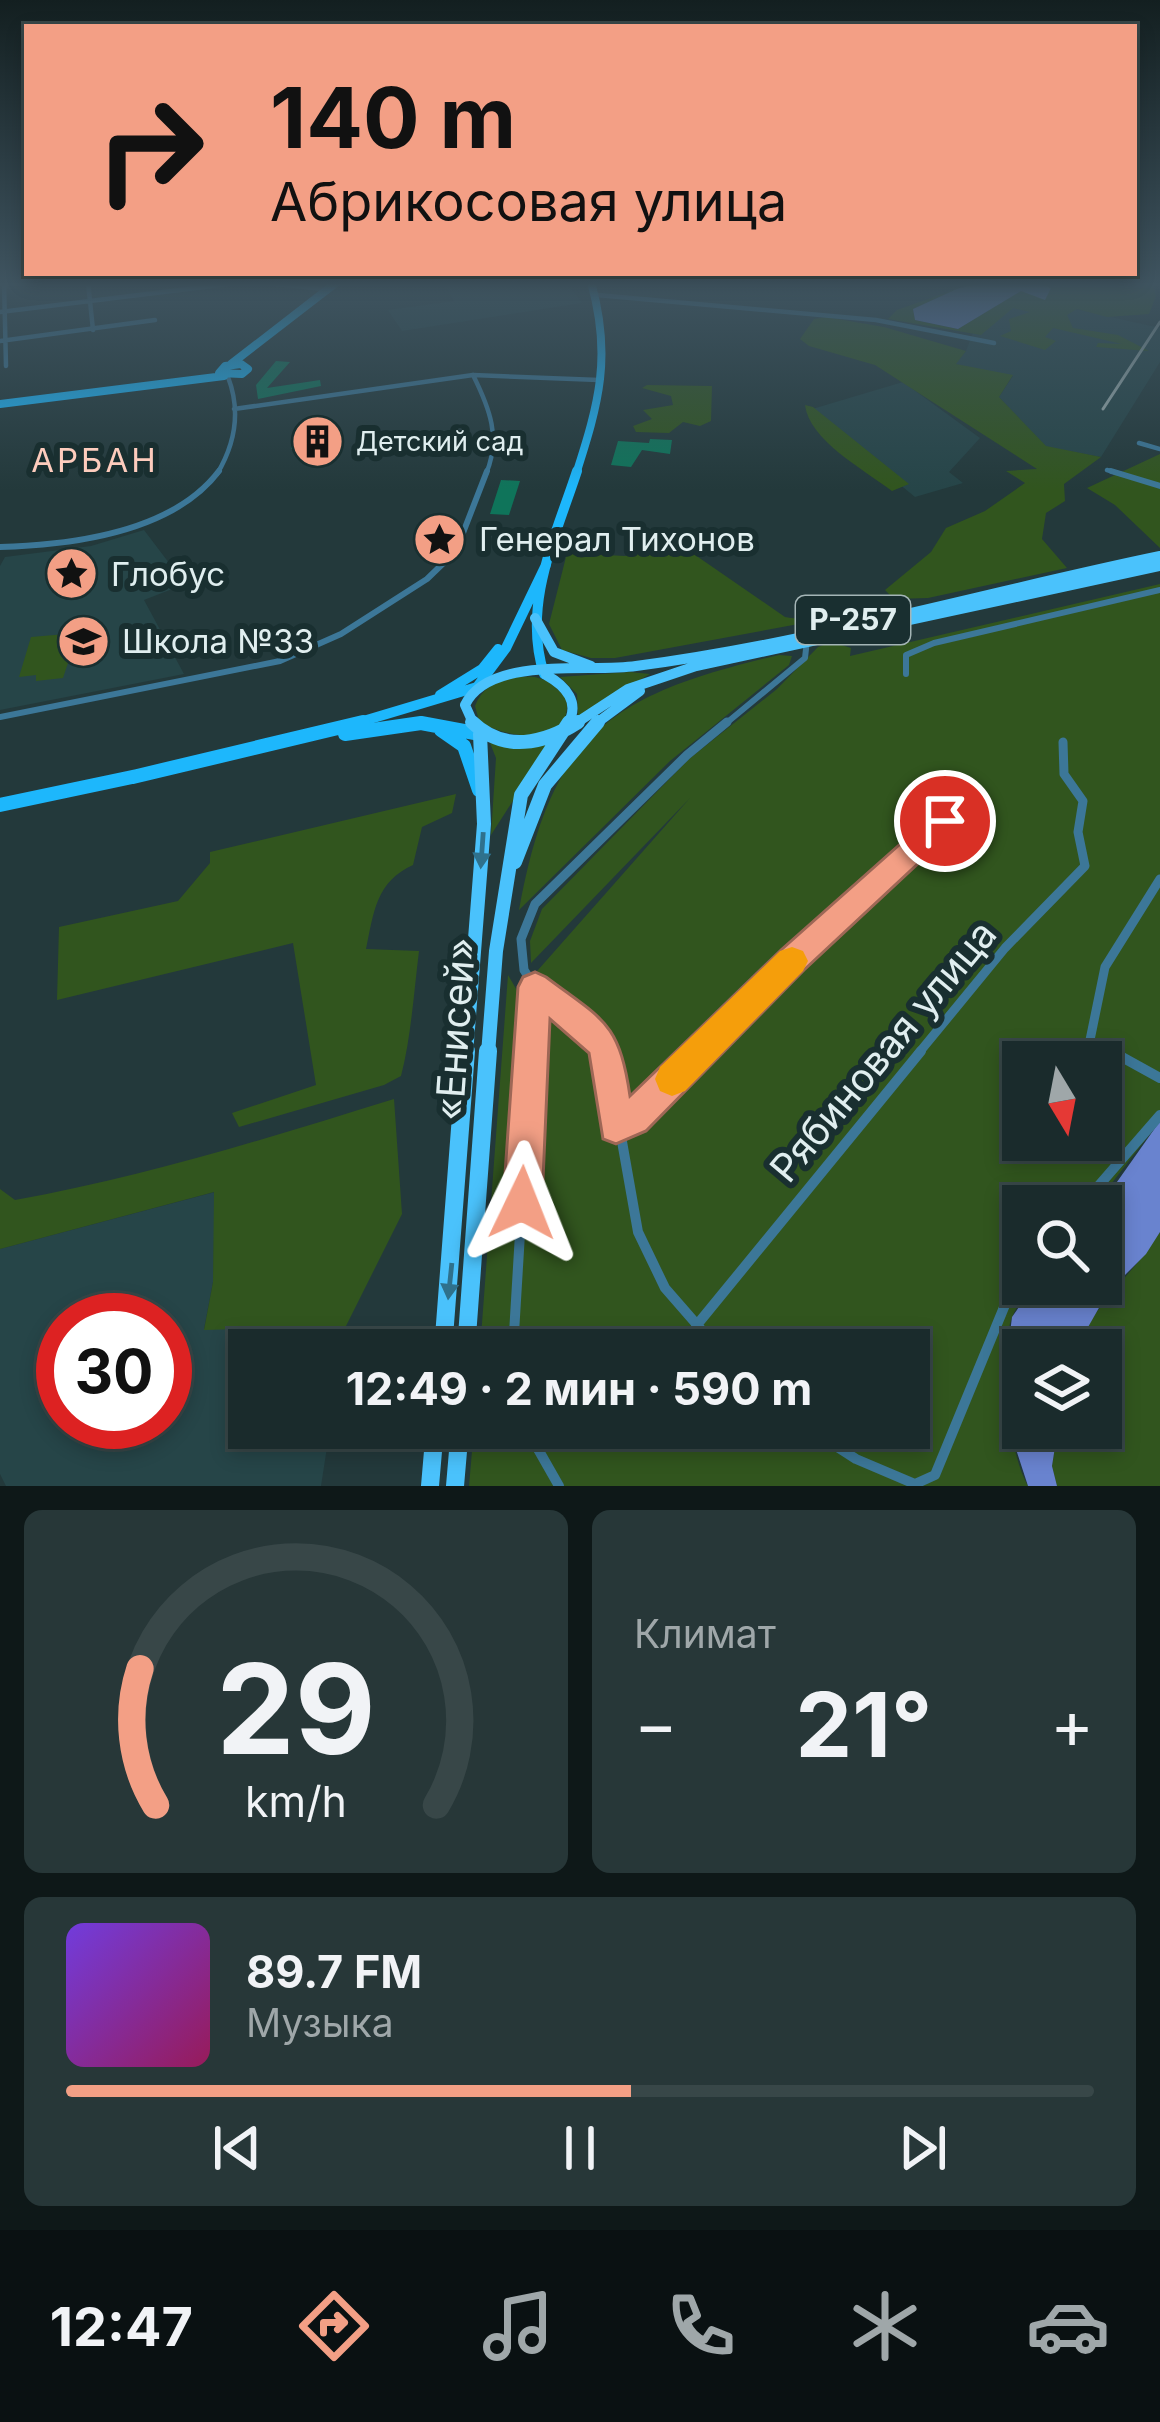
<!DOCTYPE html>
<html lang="ru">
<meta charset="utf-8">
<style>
body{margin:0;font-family:Inter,sans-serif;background:#273738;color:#f1f3f6;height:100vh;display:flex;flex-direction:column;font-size:45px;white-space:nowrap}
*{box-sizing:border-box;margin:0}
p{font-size:39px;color:#9fa7a9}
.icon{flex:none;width:66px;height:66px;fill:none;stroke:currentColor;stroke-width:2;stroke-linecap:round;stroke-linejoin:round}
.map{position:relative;height:1486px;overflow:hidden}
.details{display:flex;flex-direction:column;gap:24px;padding:24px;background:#0e1818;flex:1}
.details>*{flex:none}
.guide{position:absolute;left:24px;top:24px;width:1113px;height:252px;border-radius:0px;box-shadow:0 6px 18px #0003,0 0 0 3px #384748;background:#f39f85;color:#111;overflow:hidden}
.needle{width:78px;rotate:170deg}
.buttons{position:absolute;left:1002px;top:1041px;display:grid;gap:24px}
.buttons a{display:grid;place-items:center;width:120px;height:120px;border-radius:0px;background:#1a2b2c;box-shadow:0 6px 18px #0003,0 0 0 3px #384748;font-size:60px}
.speed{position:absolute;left:36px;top:1293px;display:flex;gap:24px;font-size:60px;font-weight:700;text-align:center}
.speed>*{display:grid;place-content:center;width:156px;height:156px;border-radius:50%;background:#1a2b2c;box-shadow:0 6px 18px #0003,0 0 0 3px #384748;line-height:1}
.speed .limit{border:18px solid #d22;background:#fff;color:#111}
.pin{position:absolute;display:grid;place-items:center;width:102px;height:102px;color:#fff;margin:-51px;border:6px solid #fff;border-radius:50%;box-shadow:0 3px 12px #0007}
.me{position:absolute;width:132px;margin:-66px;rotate:2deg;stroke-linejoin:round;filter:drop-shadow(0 0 9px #0008)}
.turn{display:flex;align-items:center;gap:42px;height:252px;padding:0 48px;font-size:54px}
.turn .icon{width:156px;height:156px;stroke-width:2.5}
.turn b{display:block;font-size:84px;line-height:102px}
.big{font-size:90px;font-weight:700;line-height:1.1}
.details .card{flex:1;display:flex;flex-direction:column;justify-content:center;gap:18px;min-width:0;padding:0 42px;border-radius:18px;background:#273738}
.details .dial{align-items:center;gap:0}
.dial svg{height:312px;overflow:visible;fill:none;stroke:#384748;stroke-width:7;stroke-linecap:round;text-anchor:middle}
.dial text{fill:#f1f3f6;stroke:none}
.song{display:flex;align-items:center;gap:36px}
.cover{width:144px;height:144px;border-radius:18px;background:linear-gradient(135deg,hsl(260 70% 55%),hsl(330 70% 35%))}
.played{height:12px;border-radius:6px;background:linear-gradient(90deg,#f39f85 55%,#384748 55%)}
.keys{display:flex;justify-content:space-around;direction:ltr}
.heat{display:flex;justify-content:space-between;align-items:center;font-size:66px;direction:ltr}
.details .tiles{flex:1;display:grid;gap:24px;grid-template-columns:1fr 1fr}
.card:last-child{grid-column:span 2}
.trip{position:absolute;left:228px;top:1329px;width:702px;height:120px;border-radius:0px;background:#1a2b2c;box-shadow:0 6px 18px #0003,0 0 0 3px #384748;font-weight:700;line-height:120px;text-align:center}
.dock{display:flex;height:192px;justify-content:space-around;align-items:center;background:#0a1112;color:#9fa7a9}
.dock .icon{width:84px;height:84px}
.dock .selected{color:#f39f85}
.dock b{font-size:54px;color:#f1f3f6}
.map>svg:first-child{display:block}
</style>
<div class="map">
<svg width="1160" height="1486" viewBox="0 0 1160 1486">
<rect width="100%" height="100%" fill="#23393b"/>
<path fill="#264548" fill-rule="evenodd" d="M443 282H566L582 303 402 331 388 310 454 301Z
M1021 297 1160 328V362L1101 457 1046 447 999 397 1013 376 955 364 966 351 979 317Z
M903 382 980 438 949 472 963 483 915 497 809 410Z
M144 530 185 584 144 600 184 674 0 710V566L5 557 91 546Z
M215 1192 213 1282 204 1329 346 1326 342 1350H249V1428H330L321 1486H6L0 1474V1249ZM63 1320H165V1422H63Z"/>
<path fill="#31551e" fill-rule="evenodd" d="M1035 282H1153L1156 296 1149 314 1107 317 1077 309 1067 315 1073 328 1118 335 1149 351 1096 347 1098 343 1122 344 1053 328 1045 337 1056 341 1045 350 1000 336 1011 331 1009 319 1030 312 1013 308 981 335 888 319 897 310 959 288 913 309 915 320 958 329 1021 291 1050 288Z
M826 317 884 327 966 351 956 364 1013 375 999 397 1046 446 1101 457 1064 484 1065 501 1046 513 1042 539 1067 568 928 598 894 599 885 590 931 552 946 528 985 511 1025 483 1006 471 1037 469 875 365 809 346 800 339 814 319Z
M647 385 712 386 711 421 700 426 683 422 669 433 636 432 633 426 652 419 643 410 673 405 671 396 642 388Z
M805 405 813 407 909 484 892 491C863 469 809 440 805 405Z
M1160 454V548L1115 505 1087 488Z
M672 539 785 617C815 623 840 612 868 600L880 609 615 658H591L562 650 549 624 567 553 625 556Z
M1160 584V1121L1094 1206H1023V1284H1036C1029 1294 1017 1304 1013 1315 997 1351 1008 1452 1028 1486H469L474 1428H909V1350H480L508 975 522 999 523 987 690 798 531 963 530 941 542 909 689 759 777 689 818 647 832 642 851 648 850 656ZM1023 1062H1101V1140H1023Z
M78 633 63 678 36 681V675L19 677 31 637Z
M779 655 792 656 789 665 670 761 519 910C551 733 610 695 779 655Z
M630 672 650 674 578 716 577 694 560 677Z
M535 677 548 681 566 697C576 747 506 740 479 721L475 706C484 681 510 675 535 677Z
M490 743 523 748 550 743 491 835 496 758Z
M456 794 452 813 422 827 413 865C376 882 374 911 366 949L419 951C414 991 411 1038 401 1076L384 1085 239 1127 232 1113 316 1085 293 943 57 1000 59 927 178 901 210 863V852Z
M394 1099 402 1214 346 1326 204 1330 213 1282 214 1192 0 1249V1189L15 1200C144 1177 268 1138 394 1099Z
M1160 1232V1486H1057L1052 1466 1058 1428H1101V1350H1075C1096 1301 1132 1276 1160 1232Z"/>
<path fill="#6983cf" d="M988 282H1035L1051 288 1045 300 1021 291 958 329 915 320 913 309 959 288Z
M1160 1121V1232L1146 1254 1108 1292 1075 1350H1023V1428H1058L1052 1466 1057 1486H1028L1009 1428 1007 1357 1012 1317 1035 1284H1101L1100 1206Z"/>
<path fill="#0f745a" d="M276 361 290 362 267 388 320 380 321 386 258 399 256 385Z
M327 426V436L343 435 344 445 325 446V453L306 455V448L291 449V439L306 437V428Z
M650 439 672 440 670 454 642 450 631 467 611 465 618 441 649 443Z
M501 480 520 481 509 515 490 514Z"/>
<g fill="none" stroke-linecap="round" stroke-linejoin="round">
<path stroke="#3c7798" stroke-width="4.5" d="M4 282 6 366
M88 282 93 330
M256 282 324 289
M597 295 876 320 994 343
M0 312 245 282
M0 341 155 320
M473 375C490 409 501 438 486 474
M234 409 473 375 599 380
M1139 443 1160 449
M1107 470 1121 474
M217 474C235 444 241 411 228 377"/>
<path stroke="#3c7798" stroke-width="6" d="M1111 471 1160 486
M0 547C71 545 172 533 219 471
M906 674V655L934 643 1160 590
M0 717 280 661 341 634 427 579 456 551 487 471
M724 725 805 658 807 640"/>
<path stroke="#3c7798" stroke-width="9" d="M531 1054 535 987
M607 1054 599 1037 535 987 524 970 521 939 535 904 687 755 727 722
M697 1054 792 960 945 822
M918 1054 1005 948 1085 866 1078 832 1083 801 1064 774 1063 742
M1116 1054 1090 1040 1105 967 1160 879"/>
<path stroke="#3c7798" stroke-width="10" d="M606 1051 638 1232 665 1288 719 1350
M1111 1051 1160 1078
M617 1126 633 1118 700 1051
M1081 1206 1160 1115
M696 1326 921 1051
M513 1350 531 1051
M526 1428 559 1486
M808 1428 856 1459 915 1484 935 1475 1014 1283 1023 1272"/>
<path stroke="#1db7fc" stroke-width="8" d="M231 364 337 282
M241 364 248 369 242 374 219 373 225 366Z
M0 404 224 376
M576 474C599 403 612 356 591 282"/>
<path stroke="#1db7fc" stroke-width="10" d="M544 674C522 605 555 538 577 471
M440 695 482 669 498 649
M350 725 477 687 506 648 546 565
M408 725H431"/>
<path stroke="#1db7fc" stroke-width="14" d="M441 730 464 746 479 790
M345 734 421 723 480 734
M133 777 363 722
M0 805 137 776"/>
<path stroke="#4ac2fc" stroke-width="10" d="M535 618 554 652 591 666
M546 675C566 686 581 703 567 725
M474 725 465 705C489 655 589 673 636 666 812 643 986 592 1160 556
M573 725 628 689 696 666 1160 566
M594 725 640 691"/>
<path stroke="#4ac2fc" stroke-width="14" d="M472 722C504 753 544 744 578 722
M515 862 545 785 598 722
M466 1054 484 824 480 734
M488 1054 496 951 521 795 569 722"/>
<path stroke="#4ac2fc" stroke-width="18" d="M443 1350 466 1051
M466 1350 488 1051
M430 1486 435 1428
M455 1486 460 1428"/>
<path stroke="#9eafb0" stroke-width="3" d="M1103 409 1160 322"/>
</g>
<defs><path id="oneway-solid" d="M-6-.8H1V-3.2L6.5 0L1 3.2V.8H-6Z" transform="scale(3)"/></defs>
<g fill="#2f718c">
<use href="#oneway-solid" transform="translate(482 850) rotate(94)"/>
<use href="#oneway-solid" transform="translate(450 1281) rotate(96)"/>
</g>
<linearGradient id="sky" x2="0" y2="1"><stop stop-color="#131f20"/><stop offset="0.58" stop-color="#3f5460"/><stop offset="1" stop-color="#3f5460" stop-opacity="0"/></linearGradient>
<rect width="1160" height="490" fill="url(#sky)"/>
<path fill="#f39f85" stroke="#9e6756" stroke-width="3" d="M945 810 955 814 959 821 955 829 804 970 646 1131 616 1144 603 1139 589 1053 550 1019 542 1203 536 1217 522 1223 508 1217 503 1203 518 987 523 977 535 972 546 977C603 1020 619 1021 630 1096L781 950 934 814Z"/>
<path fill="#f59e0b" d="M792 947 803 951 808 961 803 971 685 1091 672 1096 660 1091 655 1079 660 1067 780 951Z"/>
<defs>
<symbol id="building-disc" viewBox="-11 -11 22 22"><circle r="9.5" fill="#f39f85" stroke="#192f30"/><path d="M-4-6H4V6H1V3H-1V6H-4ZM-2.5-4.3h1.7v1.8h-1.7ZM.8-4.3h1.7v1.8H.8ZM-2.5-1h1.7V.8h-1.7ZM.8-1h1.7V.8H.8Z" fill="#111"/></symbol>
<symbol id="sight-disc" viewBox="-11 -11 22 22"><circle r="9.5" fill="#f39f85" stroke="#192f30"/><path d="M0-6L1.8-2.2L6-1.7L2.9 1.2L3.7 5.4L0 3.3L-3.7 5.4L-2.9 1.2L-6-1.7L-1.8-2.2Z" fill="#111"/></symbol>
<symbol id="school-disc" viewBox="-11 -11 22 22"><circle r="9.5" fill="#f39f85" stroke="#192f30"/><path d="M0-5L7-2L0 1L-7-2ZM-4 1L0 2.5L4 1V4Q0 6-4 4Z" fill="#111"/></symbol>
</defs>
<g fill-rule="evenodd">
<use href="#building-disc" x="288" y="412" width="59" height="59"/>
<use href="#sight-disc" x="410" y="510" width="59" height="59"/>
<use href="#sight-disc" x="42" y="544" width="59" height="59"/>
<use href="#school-disc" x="54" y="612" width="59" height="59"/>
</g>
<g text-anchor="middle" stroke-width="12" stroke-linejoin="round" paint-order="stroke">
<g font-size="27" fill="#e0eeef" stroke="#192f30" text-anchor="start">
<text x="356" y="451">Детский сад</text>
</g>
<rect fill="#192f30" stroke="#a4b5b6" stroke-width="3" x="796" y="596" width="114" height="48" rx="9"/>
<g font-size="30" font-weight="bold" fill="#e0eeef">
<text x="853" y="630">Р-257</text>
</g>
<g font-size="33" letter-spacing="3" fill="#fdccbd" stroke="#192f30">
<text x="95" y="472">АРБАН</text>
</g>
<g font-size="33" fill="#e0eeef" stroke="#192f30" text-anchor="start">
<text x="479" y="551">Генерал Тихонов</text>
<text x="111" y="586">Глобус</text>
<text x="122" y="653">Школа №33</text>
</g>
<g font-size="39" fill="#e0eeef" stroke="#192f30">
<text transform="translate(455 1029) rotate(-86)" y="14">«Енисей»</text>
<text transform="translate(883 1051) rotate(-50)" y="14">Рябиновая улица</text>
</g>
</g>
</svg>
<div class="buttons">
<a><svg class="needle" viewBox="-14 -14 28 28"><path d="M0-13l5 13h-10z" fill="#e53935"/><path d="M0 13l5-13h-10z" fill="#9fa7a9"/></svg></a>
<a><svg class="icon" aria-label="search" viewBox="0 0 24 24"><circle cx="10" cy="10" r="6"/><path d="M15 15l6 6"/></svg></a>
<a><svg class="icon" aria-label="layers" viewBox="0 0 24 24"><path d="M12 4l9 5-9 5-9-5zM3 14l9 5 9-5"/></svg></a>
</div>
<div class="speed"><div class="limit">30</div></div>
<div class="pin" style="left:945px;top:821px;background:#d93025"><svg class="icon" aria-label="arrive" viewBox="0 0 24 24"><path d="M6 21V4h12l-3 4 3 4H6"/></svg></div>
<svg class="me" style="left:522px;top:1203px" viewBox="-20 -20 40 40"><path d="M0-17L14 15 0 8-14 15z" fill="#f39f85" stroke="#fff" stroke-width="4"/></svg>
<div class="trip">12:49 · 2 мин · 590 m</div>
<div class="guide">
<div class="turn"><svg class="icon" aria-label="right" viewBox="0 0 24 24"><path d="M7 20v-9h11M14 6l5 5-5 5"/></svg><div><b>140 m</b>Абрикосовая улица</div></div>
</div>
</div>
<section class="details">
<div class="tiles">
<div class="card dial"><svg viewBox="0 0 100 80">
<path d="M14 69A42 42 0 1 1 86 69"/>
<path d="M14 69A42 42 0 0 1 10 34" stroke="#f39f85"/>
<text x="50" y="56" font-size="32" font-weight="700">29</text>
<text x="50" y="72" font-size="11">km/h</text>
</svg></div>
<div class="card"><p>Климат</p>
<div class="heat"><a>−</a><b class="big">21°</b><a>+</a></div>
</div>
<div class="card">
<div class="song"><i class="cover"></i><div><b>89.7 FM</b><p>Музыка</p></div></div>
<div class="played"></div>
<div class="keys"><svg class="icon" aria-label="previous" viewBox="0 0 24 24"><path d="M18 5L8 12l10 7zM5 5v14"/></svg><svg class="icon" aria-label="pause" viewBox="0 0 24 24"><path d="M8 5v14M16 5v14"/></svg><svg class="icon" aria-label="next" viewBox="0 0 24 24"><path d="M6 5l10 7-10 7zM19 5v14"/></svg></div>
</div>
</div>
</section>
<nav class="dock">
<b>12:47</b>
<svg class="icon selected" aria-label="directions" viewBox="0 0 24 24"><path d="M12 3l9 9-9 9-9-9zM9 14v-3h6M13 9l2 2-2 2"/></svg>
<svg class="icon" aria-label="music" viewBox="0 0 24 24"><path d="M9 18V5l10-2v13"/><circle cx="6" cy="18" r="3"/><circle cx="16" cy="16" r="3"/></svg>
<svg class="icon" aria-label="phone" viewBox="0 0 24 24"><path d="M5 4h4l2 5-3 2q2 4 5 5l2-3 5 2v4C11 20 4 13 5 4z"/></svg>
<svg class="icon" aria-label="climate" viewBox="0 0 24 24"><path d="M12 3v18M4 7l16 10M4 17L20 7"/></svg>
<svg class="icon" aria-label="car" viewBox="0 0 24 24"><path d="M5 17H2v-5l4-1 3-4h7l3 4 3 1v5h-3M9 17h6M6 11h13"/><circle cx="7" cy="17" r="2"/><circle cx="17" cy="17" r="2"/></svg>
</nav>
